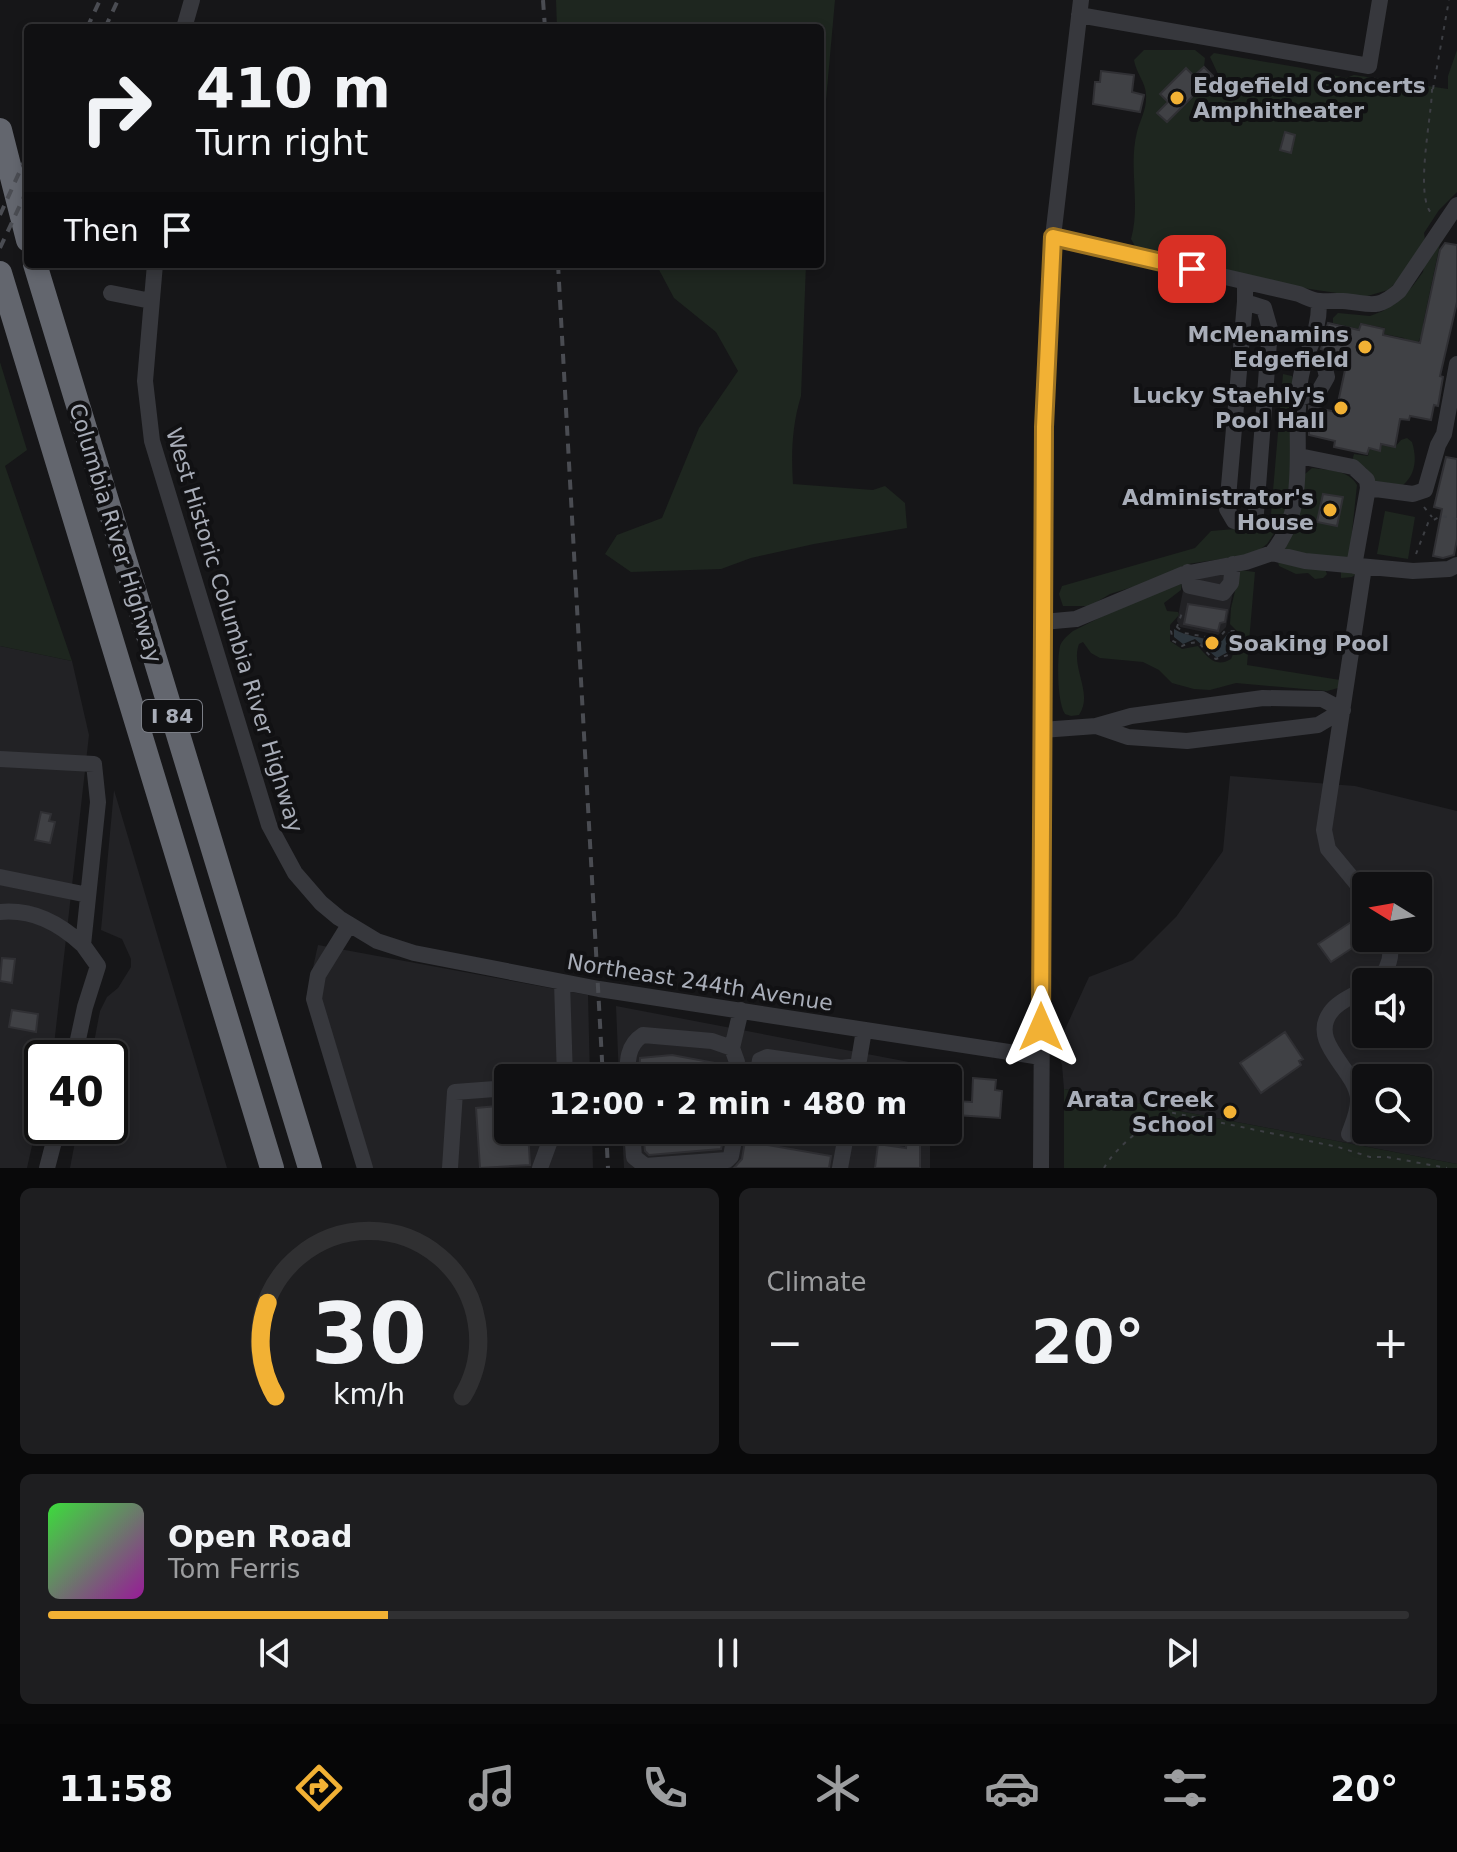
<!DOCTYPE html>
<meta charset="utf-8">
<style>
body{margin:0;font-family:"DejaVu Sans",sans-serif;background:#1e1e20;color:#f1f3f6;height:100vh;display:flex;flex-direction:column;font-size:30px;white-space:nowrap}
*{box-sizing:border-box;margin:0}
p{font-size:26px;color:#9c9d9f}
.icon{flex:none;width:44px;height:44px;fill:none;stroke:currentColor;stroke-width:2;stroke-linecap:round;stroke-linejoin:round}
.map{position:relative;height:1168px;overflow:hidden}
.drawer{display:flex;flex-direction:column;gap:20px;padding:20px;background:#09090a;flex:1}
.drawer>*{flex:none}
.hud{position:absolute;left:24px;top:24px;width:800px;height:244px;border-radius:8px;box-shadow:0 4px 12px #0003,0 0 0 2px #303032;background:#101012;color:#f1f3f6;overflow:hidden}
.needle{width:52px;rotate:281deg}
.fabs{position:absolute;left:1352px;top:872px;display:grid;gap:16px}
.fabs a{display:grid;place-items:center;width:80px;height:80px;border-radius:8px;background:#101012;box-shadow:0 4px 12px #0003,0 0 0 2px #303032;font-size:40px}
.speed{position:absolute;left:24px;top:1040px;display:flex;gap:16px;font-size:40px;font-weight:700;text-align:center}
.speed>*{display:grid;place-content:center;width:104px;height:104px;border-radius:50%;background:#101012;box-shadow:0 4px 12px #0003,0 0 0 2px #303032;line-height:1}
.speed .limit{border:4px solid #111;border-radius:12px;background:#fff;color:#111}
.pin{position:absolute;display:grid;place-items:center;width:68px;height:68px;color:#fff;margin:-34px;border-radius:16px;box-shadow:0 4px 12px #0006}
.me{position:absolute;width:88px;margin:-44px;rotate:0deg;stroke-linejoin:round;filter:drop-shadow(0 0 6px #0008)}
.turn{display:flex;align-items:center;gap:28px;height:168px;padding:0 40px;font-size:36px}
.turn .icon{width:104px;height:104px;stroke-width:2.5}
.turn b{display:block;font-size:56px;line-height:68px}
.then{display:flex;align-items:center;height:76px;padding:0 40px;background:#0003;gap:16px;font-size:30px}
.big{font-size:60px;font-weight:600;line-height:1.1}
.drawer .widget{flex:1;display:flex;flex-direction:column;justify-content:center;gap:12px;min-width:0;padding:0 28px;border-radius:12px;background:#1e1e20}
.drawer .dial{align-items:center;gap:0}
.dial svg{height:208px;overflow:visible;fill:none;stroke:#303032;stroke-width:7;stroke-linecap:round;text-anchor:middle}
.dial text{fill:#f1f3f6;stroke:none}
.song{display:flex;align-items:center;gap:24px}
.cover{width:96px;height:96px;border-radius:12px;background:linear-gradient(135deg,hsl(120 70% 55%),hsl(300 70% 35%))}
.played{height:8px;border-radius:4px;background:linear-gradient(90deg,#f2b134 25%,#303032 25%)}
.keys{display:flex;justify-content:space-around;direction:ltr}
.heat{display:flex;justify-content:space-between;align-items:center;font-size:44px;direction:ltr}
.drawer .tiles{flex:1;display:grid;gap:20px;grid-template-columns:1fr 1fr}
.widget:last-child{grid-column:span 2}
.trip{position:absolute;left:494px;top:1064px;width:468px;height:80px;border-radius:8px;background:#101012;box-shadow:0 4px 12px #0003,0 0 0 2px #303032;font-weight:600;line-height:80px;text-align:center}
.tab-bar{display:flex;height:128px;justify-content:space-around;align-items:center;background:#060607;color:#9c9d9f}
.tab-bar .icon{width:56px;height:56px}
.tab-bar .on{color:#f2b134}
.tab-bar b{font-size:36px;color:#f1f3f6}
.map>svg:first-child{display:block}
</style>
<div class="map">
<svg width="1457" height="1168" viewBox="0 0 1457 1168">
<rect width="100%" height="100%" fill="#161618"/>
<path fill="#222225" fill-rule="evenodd" d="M1238 566 1226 627 1218 635 1180 627 1177 621 1186 576Z
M0 646 72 661 89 735 53 1054 52 1058H42V1101L27 1168H0Z
M1230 776 1355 786 1457 811V1164L1064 1089 1062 1065 1056 1049 1089 977 1133 960 1176 917 1223 851ZM1366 886H1418V938H1366ZM1366 982H1418V1034H1366ZM1366 1078H1418V1130H1366Z
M114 790 227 1168H70L78 1126H110V1058H91L100 1011 107 997 118 988 131 967V959L122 939 101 930Z
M318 945 588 995 590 1078H508V1130H592L593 1168H365L306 999Z
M616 1006 930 1066V1078H619Z
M622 1130H930V1168H624Z"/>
<path fill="#1e261f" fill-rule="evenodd" d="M556 0H835L820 167V28H557Z
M1144 50H1195L1205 58 1204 67 1158 113 1167 122 1218 74 1210 57 1214 53 1302 68 1346 78 1354 75 1448 89V76L1457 50V192L1439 210 1424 233 1425 240 1400 279 1388 290 1364 297 1296 287 1213 269 1187 259 1144 250 1135 246 1131 239C1141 204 1128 167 1137 132 1140 120 1147 109 1146 95 1146 83 1136 73 1134 60ZM1244 77 1281 80V92L1243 90Z
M1440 244 1423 324 1430 327 1427 339 1420 338 1417 345 1409 344 1404 338 1384 334 1385 328 1360 323 1359 329 1333 323V318L1338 313 1370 316 1383 311 1412 287 1423 272 1425 258Z
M656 264H806L801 396C792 425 791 454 793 484L873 490 885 486 905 503 907 528 814 544 751 558 721 569 631 572 605 554 617 535 662 518 699 428 738 371 716 332 674 298Z
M0 362 27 450 5 466 72 661 0 646Z
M1283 374 1292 376 1293 380 1290 420 1292 464 1287 501 1282 522 1267 544 1258 551 1247 555 1188 564 1149 582 1110 594 1090 606H1063L1059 594 1062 586 1195 548 1211 531 1270 526Z
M1407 438 1412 442C1417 458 1416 474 1403 485L1373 481 1366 468 1352 461 1354 454 1368 456 1369 449 1380 451 1382 445 1395 447 1401 440Z
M1312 468C1328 470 1349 470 1357 485L1350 551 1356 574 1352 577 1341 578V569L1324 567 1327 574 1323 578 1315 579 1308 573 1296 574 1279 566 1277 558 1305 474Z
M1385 511 1415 517 1408 559 1377 554Z
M1240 570 1255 572 1247 665 1340 680 1338 688 1327 691 1236 683 1210 690 1194 689 1172 683 1159 670 1143 662 1100 658 1091 653 1083 642 1079 644C1070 668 1094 693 1079 715L1071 716 1065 714C1057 702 1057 660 1060 646 1062 640 1068 635 1073 631L1141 597 1182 582 1181 590 1164 603 1167 611 1178 612 1179 615 1170 625V641L1182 649 1198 646C1208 658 1216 668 1231 659L1236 647 1238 632 1230 624 1231 608Z
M1064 1089 1457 1164V1168H1064Z"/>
<path fill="#2c353c" d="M1174 629C1186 637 1202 636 1216 643L1222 641 1229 632 1234 635 1228 652 1217 658 1195 639 1183 644 1174 637Z"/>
<path fill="#404145" stroke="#303034" stroke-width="2" d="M1204 67 1213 76 1167 122 1157 113 1168 102 1160 94 1186 68 1194 76Z
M1101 71 1134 75 1132 92 1144 95 1140 112 1093 104 1095 82H1100Z
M1285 132 1295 135 1291 153 1280 150Z
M1445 243 1457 245V302L1440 376 1443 377 1438 406 1434 405 1431 420 1410 416 1409 420 1400 419 1395 447 1381 444 1380 451 1369 448 1367 454 1334 447 1335 441 1309 435V406L1336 412 1348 356 1321 349 1328 323 1359 330 1361 324 1384 329 1383 335 1420 343 1440 250Z
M1446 457 1457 459V539L1454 555 1443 558 1433 556 1442 509 1434 507Z
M1323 494 1343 497 1337 526 1317 522Z
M1188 604 1227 610 1225 622 1220 623 1218 631 1184 624Z
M41 812 51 814 49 821 55 822 50 843 35 840Z
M1360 916 1366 924V939L1331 962 1318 944Z
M2 958 15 959 12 983 0 981Z
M12 1010 38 1014 36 1032 9 1027Z
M1285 1032 1303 1059 1299 1061 1301 1065 1261 1093 1240 1063Z
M672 1055 726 1065V1078H639L640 1058Z
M973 1078 996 1080 995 1090 1002 1091 1000 1118 956 1115 957 1101 972 1102Z
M508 1105V1130H528L530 1165 480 1168 476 1108Z
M643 1130H725L721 1149 649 1155 645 1151Z
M907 1130H920V1168H875L878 1144 906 1148Z
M745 1141 831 1156 829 1168H734L742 1159Z"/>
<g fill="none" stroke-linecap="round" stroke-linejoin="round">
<path stroke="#3d3f44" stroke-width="2" stroke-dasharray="4 6" stroke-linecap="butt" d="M1374 78 1381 83 1407 84 1432 89C1432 116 1414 196 1432 214
M1433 89 1449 0
M1424 507 1432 517
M1416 554 1428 523 1441 516 1457 519
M1177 627 1184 633 1218 639 1225 631H1235V637L1228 655 1216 659C1197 650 1207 636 1182 646L1173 641 1171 631 1177 627 1183 610
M1104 1168C1114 1149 1150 1119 1169 1112L1338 1147 1370 1157H1387L1447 1168"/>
<path stroke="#37383d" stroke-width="16" d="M1079 15 1369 66 1380 0
M184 28 192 0
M1053 237 1299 294C1322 305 1320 300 1343 301 1370 303 1376 311 1399 291L1457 205
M155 264 145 381 152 441 269 825 295 873 321 903 339 918 377 941 414 953 599 989 1041 1057
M111 293 151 301
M1245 302 1227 509 1234 521C1243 525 1252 522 1256 513L1270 329 1264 308 1245 302V282
M1300 398 1319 391 1327 377 1324 364 1309 355
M1299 456 1353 467 1367 480 1368 488 1354 566
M1368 488 1413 494 1425 490 1438 445 1444 434 1457 364
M1272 553C1313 504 1290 433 1301 376 1306 350 1319 335 1319 304
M1364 567 1324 830 1328 849 1366 895
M1188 572 1190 586 1223 593 1231 583 1233 564
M1043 622 1076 619 1184 574 1246 562 1272 553 1305 561 1413 571 1449 569 1457 565
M1042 730 1096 726 1131 716 1263 698 1322 699 1343 710 1318 725 1187 741 1128 737 1096 726
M0 759 94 764 98 802 83 945 98 966 85 1007 74 1058
M0 877 88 895
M0 912C33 909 59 923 83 945
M349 925 318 975 314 999 365 1168
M562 982 565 1078
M1375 982C1389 971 1393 955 1389 938
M628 1078C627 1062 627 1045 643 1035L712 1041 732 1048
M737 1078V1062L732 1048 741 1010
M757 1078 760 1060 767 1057 841 1068 858 1066
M856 1078 864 1030
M632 1130 634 1157 645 1166 727 1160 731 1156 736 1130
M1349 1134C1353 1123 1359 1110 1358 1098 1355 1069 1309 1043 1330 1013 1338 1001 1355 995 1366 988
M47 1168 58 1126
M450 1168 455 1092 508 1088
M540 1168 554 1130
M840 1168 847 1130
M1041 1168 1046 366 1053 237 1081 0"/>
<path stroke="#63666e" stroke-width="24" d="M0 130 28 240
M35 264 310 1168
M0 273 272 1168"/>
<path stroke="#4a4c52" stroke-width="4" stroke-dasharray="10 8" stroke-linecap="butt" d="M543 0 545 28
M87 28 100 0
M105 28 118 0
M0 215 28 153
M0 248 28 188
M558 264 603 1078
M606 1130 608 1168"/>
</g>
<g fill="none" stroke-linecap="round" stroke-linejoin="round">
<defs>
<path id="route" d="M1041 1027 1044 427 1053 237 1192 269"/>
</defs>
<use href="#route" stroke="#9d7322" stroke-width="20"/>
<use href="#route" stroke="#f2b134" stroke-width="14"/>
</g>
<g fill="#f2b134" stroke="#111113" stroke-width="3">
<circle cx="1177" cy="98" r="8"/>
<circle cx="1365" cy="347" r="8"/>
<circle cx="1341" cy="408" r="8"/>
<circle cx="1330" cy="510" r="8"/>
<circle cx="1212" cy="643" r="8"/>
<circle cx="1230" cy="1112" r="8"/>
</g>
<g text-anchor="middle" stroke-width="8" stroke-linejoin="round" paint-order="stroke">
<rect fill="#111113" stroke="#7b7e86" stroke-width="2" x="142" y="700" width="60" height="32" rx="6"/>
<g font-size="20" font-weight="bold" fill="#a8adb8">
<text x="172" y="723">I 84</text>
</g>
<g font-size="22" font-weight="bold" fill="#a8adb8" stroke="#111113" text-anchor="end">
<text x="1193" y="93" text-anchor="start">Edgefield Concerts<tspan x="1193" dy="25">Amphitheater</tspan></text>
<text x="1349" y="342">McMenamins<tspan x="1349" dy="25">Edgefield</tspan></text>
<text x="1325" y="403">Lucky Staehly's<tspan x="1325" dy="25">Pool Hall</tspan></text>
<text x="1314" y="505">Administrator's<tspan x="1314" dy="25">House</tspan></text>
<text x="1228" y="651" text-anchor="start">Soaking Pool</text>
<text x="1214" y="1107">Arata Creek<tspan x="1214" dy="25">School</tspan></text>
</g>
<g font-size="22" fill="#a8adb8" stroke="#111113">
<text transform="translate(116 533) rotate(73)" y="8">Columbia River Highway</text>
<text transform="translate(235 630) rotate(73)" y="8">West Historic Columbia River Highway</text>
<text transform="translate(700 982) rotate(9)" y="8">Northeast 244th Avenue</text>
</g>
</g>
</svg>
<div class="fabs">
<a><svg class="needle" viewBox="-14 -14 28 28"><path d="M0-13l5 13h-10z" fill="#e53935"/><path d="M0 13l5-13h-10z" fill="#9c9d9f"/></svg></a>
<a><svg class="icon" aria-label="sound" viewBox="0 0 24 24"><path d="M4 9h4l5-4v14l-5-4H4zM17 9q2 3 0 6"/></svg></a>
<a><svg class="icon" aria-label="search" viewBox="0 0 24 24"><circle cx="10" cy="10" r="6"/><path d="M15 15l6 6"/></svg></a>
</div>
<div class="speed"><div class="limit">40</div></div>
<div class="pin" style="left:1192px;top:269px;background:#d93025"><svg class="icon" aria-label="arrive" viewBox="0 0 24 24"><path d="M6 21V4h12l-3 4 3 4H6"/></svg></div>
<svg class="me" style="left:1041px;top:1027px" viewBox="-20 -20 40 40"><path d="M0-17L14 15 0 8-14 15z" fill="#f2b134" stroke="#fff" stroke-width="4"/></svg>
<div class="trip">12:00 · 2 min · 480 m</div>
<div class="hud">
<div class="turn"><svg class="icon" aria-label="right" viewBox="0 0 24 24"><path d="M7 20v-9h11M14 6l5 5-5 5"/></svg><div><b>410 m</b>Turn right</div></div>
<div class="then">Then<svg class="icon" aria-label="arrive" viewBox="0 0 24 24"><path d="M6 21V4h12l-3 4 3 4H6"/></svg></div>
</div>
</div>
<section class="drawer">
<div class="tiles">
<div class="widget dial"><svg viewBox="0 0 100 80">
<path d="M14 69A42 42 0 1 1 86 69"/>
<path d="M14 69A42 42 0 0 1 11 33" stroke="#f2b134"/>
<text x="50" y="56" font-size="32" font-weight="700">30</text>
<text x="50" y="72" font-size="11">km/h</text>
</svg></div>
<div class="widget"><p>Climate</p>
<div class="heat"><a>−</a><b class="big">20°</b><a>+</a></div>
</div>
<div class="widget">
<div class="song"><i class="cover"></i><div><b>Open Road</b><p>Tom Ferris</p></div></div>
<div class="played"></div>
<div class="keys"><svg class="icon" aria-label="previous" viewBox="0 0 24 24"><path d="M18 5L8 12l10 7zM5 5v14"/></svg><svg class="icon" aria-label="pause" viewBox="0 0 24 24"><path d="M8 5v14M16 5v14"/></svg><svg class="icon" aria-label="next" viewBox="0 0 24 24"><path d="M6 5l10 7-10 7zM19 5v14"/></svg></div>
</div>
</div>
</section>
<nav class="tab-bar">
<b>11:58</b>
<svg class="icon on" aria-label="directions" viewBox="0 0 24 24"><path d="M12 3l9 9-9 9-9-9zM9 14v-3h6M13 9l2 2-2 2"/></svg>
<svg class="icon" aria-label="music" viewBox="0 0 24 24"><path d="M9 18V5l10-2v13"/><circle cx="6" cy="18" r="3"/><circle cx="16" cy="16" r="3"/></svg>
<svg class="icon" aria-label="phone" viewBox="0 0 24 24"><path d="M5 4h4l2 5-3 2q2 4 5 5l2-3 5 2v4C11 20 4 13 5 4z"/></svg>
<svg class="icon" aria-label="climate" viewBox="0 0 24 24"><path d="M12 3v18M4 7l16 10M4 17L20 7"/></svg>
<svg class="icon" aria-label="car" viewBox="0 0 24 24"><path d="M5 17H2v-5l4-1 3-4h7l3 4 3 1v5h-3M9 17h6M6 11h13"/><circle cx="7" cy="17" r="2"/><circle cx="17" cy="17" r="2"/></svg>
<svg class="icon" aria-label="filters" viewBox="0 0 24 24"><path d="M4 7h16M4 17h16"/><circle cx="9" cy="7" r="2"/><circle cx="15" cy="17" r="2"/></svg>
<b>20°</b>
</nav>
